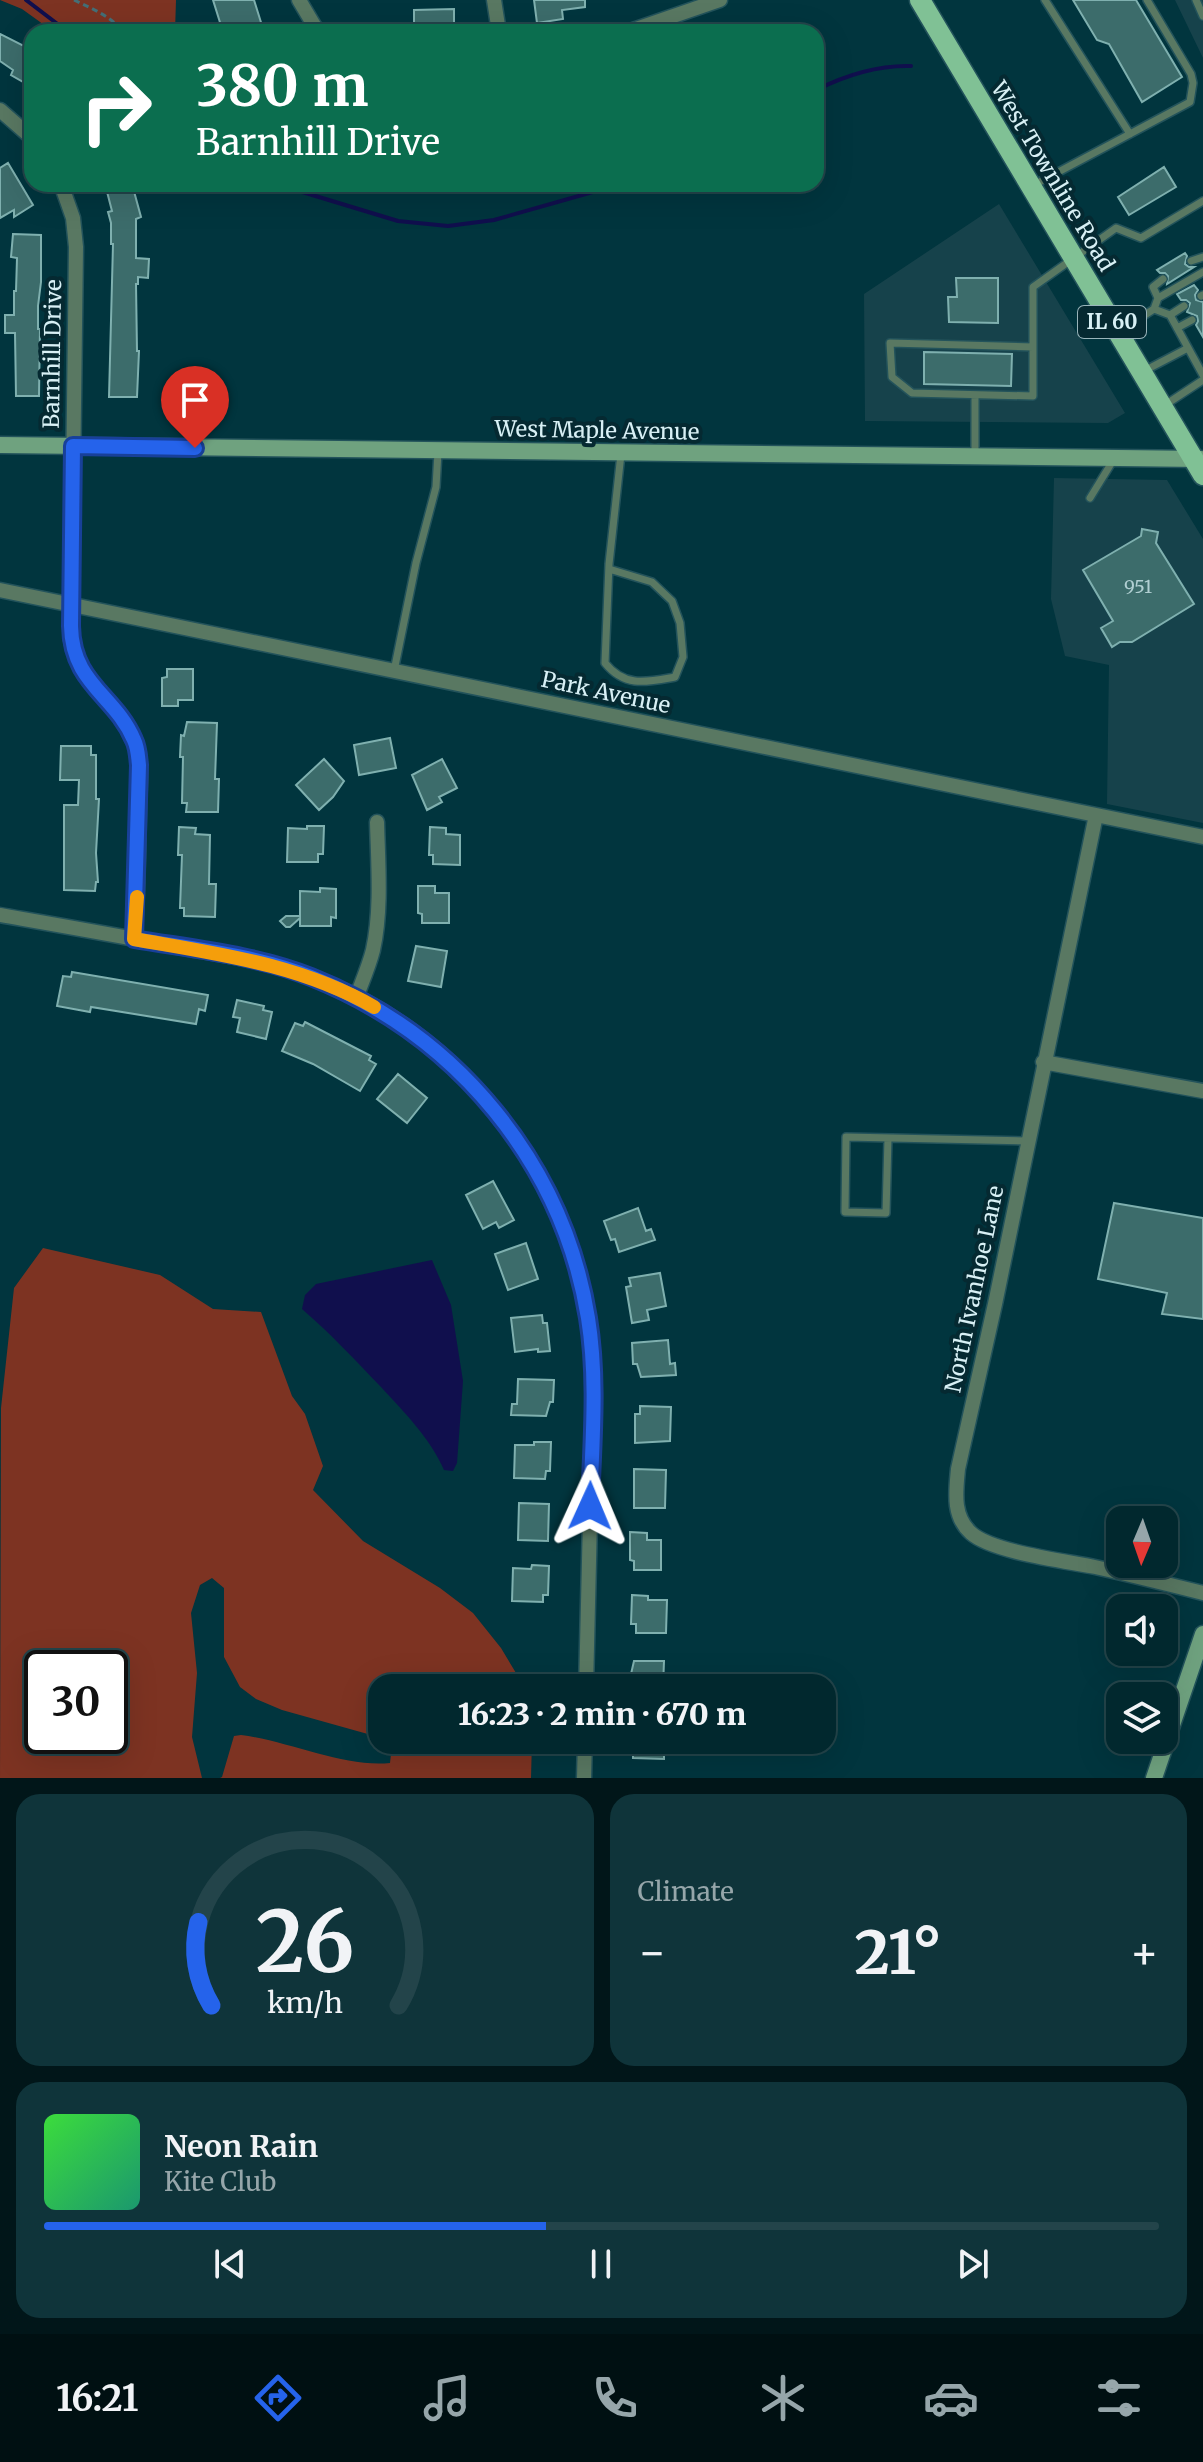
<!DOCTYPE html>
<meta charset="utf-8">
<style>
body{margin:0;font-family:Merriweather,serif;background:#0f343a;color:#f1f3f6;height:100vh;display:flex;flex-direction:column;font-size:30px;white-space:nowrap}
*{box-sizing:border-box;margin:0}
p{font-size:26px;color:#96a6aa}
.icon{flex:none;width:44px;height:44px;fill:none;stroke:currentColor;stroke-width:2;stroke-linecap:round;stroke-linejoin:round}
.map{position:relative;height:1778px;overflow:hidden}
.drawer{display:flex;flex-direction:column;gap:16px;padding:16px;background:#011619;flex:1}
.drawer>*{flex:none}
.guide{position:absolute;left:24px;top:24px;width:800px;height:168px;border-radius:24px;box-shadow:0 8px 32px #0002,0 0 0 2px #23444a;background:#0b6e4f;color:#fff;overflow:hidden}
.needle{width:52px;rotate:182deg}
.buttons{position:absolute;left:1106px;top:1506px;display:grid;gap:16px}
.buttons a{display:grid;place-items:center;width:72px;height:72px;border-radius:16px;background:#01282e;box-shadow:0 8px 32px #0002,0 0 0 2px #23444a;font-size:40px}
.speed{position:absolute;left:24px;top:1650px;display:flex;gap:16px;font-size:40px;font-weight:700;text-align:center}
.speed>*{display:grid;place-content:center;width:104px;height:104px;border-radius:50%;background:#01282e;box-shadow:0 8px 32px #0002,0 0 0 2px #23444a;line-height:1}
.speed .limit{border:4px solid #111;border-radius:12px;background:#fff;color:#111}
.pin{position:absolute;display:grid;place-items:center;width:68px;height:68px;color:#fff;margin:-82px -34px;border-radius:50% 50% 50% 0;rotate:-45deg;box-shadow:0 0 8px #0007}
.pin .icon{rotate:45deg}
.me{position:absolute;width:88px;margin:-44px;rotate:1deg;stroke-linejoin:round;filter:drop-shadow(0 0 6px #0008)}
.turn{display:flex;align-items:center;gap:28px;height:168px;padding:0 40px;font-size:36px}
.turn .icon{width:104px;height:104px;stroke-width:2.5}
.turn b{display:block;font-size:56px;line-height:68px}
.big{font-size:60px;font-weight:800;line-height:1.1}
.drawer .widget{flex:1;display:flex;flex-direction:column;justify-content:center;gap:12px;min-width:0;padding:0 28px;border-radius:24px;background:#0f343a}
.drawer .dial{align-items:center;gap:0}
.dial svg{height:208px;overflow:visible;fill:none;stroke:#23444a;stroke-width:7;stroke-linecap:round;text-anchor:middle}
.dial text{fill:#f1f3f6;stroke:none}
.song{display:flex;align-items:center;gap:24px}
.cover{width:96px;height:96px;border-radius:12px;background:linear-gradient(135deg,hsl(120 70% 55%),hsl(160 70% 35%))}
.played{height:8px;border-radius:4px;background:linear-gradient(90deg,#2563eb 45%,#23444a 45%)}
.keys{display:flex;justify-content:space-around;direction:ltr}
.heat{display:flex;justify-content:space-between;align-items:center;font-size:44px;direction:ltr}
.drawer .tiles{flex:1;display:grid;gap:16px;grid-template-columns:1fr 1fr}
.widget:last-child{grid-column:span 2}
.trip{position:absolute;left:368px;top:1674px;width:468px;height:80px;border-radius:24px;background:#01282e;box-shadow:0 8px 32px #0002,0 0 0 2px #23444a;font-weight:800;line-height:80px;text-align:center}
.dock{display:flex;height:128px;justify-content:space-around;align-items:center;background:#001012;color:#96a6aa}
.dock .icon{width:56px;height:56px}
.dock .selected{color:#2563eb}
.dock b{font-size:36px;color:#f1f3f6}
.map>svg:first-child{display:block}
</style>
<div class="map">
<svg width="1203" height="1778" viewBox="0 0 1203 1778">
<rect width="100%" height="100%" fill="#01353e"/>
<path fill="#16424b" d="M1175 0H1203V58Z
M999 204 1125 413 1108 423 865 421 864 294Z
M1054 478 1167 480 1203 539V823L1107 804 1109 665 1065 656 1051 599Z"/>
<path fill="#7d3322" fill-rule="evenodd" d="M0 0H176L175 32H54L22 9Z
M43 1248 160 1275 213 1309 261 1312 292 1396 305 1414 323 1466 313 1490 363 1541 440 1588 473 1613 501 1648 525 1688H382V1738L282 1710 256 1699 240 1687 224 1657V1588L212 1578 200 1585 191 1613 197 1673 192 1737 202 1778H0L1 1408 14 1288ZM42 1668H110V1736H42Z
M241 1735C288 1741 346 1768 390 1763 391 1754 393 1746 385 1740H532L531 1778H220L222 1777 234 1736Z"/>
<path fill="#100f4d" d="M432 1260 451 1305 463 1381 457 1463 453 1471 444 1470C430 1438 404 1412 381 1387 355 1360 330 1333 302 1309L305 1295 316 1284Z"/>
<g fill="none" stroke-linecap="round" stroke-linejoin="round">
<path stroke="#100f4d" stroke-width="4" d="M26 0 68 32
M816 90C846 75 877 65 911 66
M276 184 398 221 448 226 494 220 621 184"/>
</g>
<path fill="#3c6c6b" stroke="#7fb0af" stroke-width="2" d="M213 0H254L264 32H223Z
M534 0H585V7L562 10 563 19 537 23Z
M1073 0H1136L1182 77 1142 102 1109 44 1097 40Z
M454 9V32H414V10Z
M0 34 32 50V87L11 75 13 70 0 61Z
M8 163 33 205 14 217V210L0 218V168Z
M1164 167 1176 187 1129 215 1118 197Z
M105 184H132L141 217 136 219V258L149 259 148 278 138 277V284H136L137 351H139L137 397H109L113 244H111V223L108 212 112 211Z
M13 234 41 235V282L38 306V329H40L39 396H16L15 333H5V315H14V291H16L17 258 11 257Z
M1185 253 1187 256 1185 264 1189 267H1194L1167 284 1168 276 1165 273H1160L1157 270Z
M956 278H998V323L949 322 948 297H957Z
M1194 285 1198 290 1195 295 1196 300 1203 302V337L1196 325 1198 321 1197 316 1187 312 1190 303 1186 300H1181L1177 294Z
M924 352 1012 354 1011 386 924 384Z
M1142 529 1158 532 1156 543 1194 604 1132 642H1120L1112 647 1101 628 1113 621 1083 570 1141 536Z
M167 669H193V700H178V706H162V678L167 677Z
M187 722 217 723 215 779H219L218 812H186L187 803H182L183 757H180L181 735 184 736Z
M390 738 396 768 359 775 354 745Z
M61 746H91V755H96V799H99L96 853 98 882H96L95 891 64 890V805H78L79 780H60Z
M324 759 344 781 333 797 319 810 296 785Z
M442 759 457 788 439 797 442 802 427 810 412 775Z
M307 826H324L323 854H318V862H287L288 828 307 829Z
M179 827 196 828 195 834 210 835 209 884H216L215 917 184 916V908H180L182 855H178Z
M430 827 446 828V834L460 835V865L433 864V855H429Z
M418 886H435V893H449V923H422V914L418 913Z
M320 888 336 889V918L331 917V926H300V918L290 927H286L280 921 286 916H300V891L320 892Z
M416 946 447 951 441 987 408 981Z
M72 972 208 995 205 1011 199 1009 196 1024 91 1007 90 1012 57 1006 63 976 71 977Z
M237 1000 264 1006 263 1010 272 1012 266 1039 237 1032 240 1018 233 1017Z
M305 1022 371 1056 369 1060 376 1064 360 1091 313 1064 282 1051 295 1023 303 1026Z
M398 1074 427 1098 407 1123 377 1099Z
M493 1181 514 1220 499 1228 496 1222 483 1229 466 1195Z
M1114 1203 1203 1218V1319L1162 1314 1167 1293 1098 1279Z
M638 1208 646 1231 651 1229 655 1240 619 1252 615 1239 611 1240 604 1221Z
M526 1243 538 1279 508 1290 495 1254Z
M660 1273 666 1306 647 1310 649 1320 632 1323 626 1287 631 1286 629 1278Z
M542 1315 543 1323H547L550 1351 538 1352V1349L515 1352 511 1318Z
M668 1340 670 1364 675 1363 676 1375 641 1377 637 1364H633L632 1343Z
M518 1379 554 1380 553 1402H550L546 1416 511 1415 512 1404H517Z
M640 1406 671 1407 670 1441 635 1443V1414H640Z
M534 1442H551L550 1471H546L545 1479 514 1478 515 1445H534Z
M634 1469 666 1470 665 1508H634Z
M519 1503 549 1504 548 1541 518 1540Z
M630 1532 647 1533V1540H661V1570H634V1561L630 1560Z
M532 1565 549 1566 548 1595H543V1602L512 1601 513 1568 531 1569Z
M632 1595 648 1596V1600H667L666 1633H636V1624H631Z
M634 1661H664L663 1688H627V1674H631Z
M633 1740H664V1759L633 1758Z"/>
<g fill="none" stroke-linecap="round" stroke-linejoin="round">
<defs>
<path id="lane" d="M1045 0 1130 134
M1196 0 1203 16
M1032 186 1190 102 1193 83 1191 74 1147 0
M1191 261 1203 257
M1201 296 1203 295
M1158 298 1153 287 1163 279
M1154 309 1158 298 1203 272
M1170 315 1184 306
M1177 328 1192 320
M1120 331 1154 309 1170 315 1203 375
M1033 347 890 343 892 377 912 393 1033 396V287L1116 228 1141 238 1203 201
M1144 371 1188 348
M1165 405 1203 380
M975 456V395
M1090 498 1114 459
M609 569 652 582 672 601 680 623 683 657 675 677C647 682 625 688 605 663L609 564 621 454
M394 671 416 563 436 487 438 452
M888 1138 886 1213 845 1212 846 1137 1028 1141"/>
<path id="street" d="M299 0 318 32
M494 0 499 32
M627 32 720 0
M0 110 32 138
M61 184 73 218 76 247 71 640C80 687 122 703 136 743 143 763 139 788 139 810 138 853 138 896 134 939
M0 590 1203 837
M1096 815 995 1304 958 1469C956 1491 952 1516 971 1533 992 1552 1065 1561 1095 1567 1131 1575 1167 1584 1203 1593
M0 915C57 925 115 935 172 946 218 954 264 960 308 976 454 1027 567 1167 588 1320 596 1372 592 1424 591 1477 589 1547 588 1618 586 1688
M356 998C362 982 369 966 373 950 382 909 378 863 377 822
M1043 1062 1203 1091
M584 1778 585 1740"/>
<path id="secondary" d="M0 445 1201 459
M1154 1778 1203 1634"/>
<path id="primary" d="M920 0 1203 475"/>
</defs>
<use href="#lane" stroke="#23535b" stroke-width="10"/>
<use href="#street" stroke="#23535b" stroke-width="17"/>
<use href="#secondary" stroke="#23535b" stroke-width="19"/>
<use href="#primary" stroke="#23535b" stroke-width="23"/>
<path stroke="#446f77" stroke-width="3" stroke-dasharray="6 4" stroke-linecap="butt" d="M74 0C93 9 110 16 124 32
M400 184 473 192 540 184"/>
<use href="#lane" stroke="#597862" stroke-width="7"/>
<use href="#street" stroke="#597862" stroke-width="14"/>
<use href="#secondary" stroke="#6fa27f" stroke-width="16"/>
<use href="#primary" stroke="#80c195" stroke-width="20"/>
</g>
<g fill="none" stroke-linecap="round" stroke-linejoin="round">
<defs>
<path id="route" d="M195 448 73 446 71 626C72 684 115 695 134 740 138 748 138 757 139 765L134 939C193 949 256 955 311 977 457 1035 563 1163 588 1318 598 1380 592 1444 590 1506"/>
</defs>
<use href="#route" stroke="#184099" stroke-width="20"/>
<use href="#route" stroke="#2563eb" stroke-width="14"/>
<path stroke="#f59e0b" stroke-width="14" d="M137 897 134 939C218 954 299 964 374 1007"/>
</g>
<g text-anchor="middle" stroke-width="8" stroke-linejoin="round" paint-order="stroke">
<g font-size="18" fill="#b1cfd2">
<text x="1138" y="593">951</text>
</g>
<rect fill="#052931" stroke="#99b4ba" stroke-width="2" x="1078" y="306" width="68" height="32" rx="6"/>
<g font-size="20" font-weight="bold" fill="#d8f0f5">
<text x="1112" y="329">IL 60</text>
</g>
<g font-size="22" fill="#d8f0f5" stroke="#052931">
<text transform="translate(1053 176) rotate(59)" y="8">West Townline Road</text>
<text transform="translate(52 354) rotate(-89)" y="8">Barnhill Drive</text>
<text transform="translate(597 430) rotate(1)" y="8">West Maple Avenue</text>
<text transform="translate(606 692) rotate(12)" y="8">Park Avenue</text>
<text transform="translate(974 1289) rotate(-78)" y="8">North Ivanhoe Lane</text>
</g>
</g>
</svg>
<div class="buttons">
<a><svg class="needle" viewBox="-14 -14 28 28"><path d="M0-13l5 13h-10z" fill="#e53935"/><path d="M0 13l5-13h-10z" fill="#96a6aa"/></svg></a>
<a><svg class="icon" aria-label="sound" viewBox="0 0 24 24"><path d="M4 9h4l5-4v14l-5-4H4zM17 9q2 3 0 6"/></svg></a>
<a><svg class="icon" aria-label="layers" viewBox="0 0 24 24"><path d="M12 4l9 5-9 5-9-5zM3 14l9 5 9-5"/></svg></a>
</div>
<div class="speed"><div class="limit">30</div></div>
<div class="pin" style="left:195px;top:448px;background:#d93025"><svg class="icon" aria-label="arrive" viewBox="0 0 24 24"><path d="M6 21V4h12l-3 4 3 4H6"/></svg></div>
<svg class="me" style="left:590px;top:1506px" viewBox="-20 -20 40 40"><path d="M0-17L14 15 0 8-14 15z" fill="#2563eb" stroke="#fff" stroke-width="4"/></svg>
<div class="trip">16:23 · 2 min · 670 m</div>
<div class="guide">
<div class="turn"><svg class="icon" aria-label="right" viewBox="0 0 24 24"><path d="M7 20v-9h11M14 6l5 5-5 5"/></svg><div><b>380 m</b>Barnhill Drive</div></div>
</div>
</div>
<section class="drawer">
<div class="tiles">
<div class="widget dial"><svg viewBox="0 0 100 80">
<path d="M14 69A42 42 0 1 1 86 69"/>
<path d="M14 69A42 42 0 0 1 9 37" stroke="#2563eb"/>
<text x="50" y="56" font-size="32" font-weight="700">26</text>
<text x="50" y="72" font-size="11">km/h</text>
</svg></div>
<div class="widget"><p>Climate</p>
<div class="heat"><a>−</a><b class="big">21°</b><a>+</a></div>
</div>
<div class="widget">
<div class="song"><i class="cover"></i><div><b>Neon Rain</b><p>Kite Club</p></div></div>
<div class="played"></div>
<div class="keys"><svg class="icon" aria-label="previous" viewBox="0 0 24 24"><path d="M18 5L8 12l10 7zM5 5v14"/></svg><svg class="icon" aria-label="pause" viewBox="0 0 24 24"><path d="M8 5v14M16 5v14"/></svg><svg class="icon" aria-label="next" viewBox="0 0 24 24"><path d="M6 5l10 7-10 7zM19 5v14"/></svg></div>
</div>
</div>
</section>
<nav class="dock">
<b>16:21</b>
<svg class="icon selected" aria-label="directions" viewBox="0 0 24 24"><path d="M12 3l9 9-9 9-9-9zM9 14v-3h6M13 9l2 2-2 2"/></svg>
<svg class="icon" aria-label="music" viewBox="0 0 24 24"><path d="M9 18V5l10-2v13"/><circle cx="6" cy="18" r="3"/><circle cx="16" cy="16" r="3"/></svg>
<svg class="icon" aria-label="phone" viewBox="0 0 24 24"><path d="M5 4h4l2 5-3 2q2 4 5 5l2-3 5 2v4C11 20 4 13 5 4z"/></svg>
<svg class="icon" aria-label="climate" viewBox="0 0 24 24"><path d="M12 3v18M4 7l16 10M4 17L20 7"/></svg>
<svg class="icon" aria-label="car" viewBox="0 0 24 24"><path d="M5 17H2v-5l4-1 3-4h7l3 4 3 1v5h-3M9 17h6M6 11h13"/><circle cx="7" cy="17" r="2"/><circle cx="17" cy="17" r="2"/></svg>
<svg class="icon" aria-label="filters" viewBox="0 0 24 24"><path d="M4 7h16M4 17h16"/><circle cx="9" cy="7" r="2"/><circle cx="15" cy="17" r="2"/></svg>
</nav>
